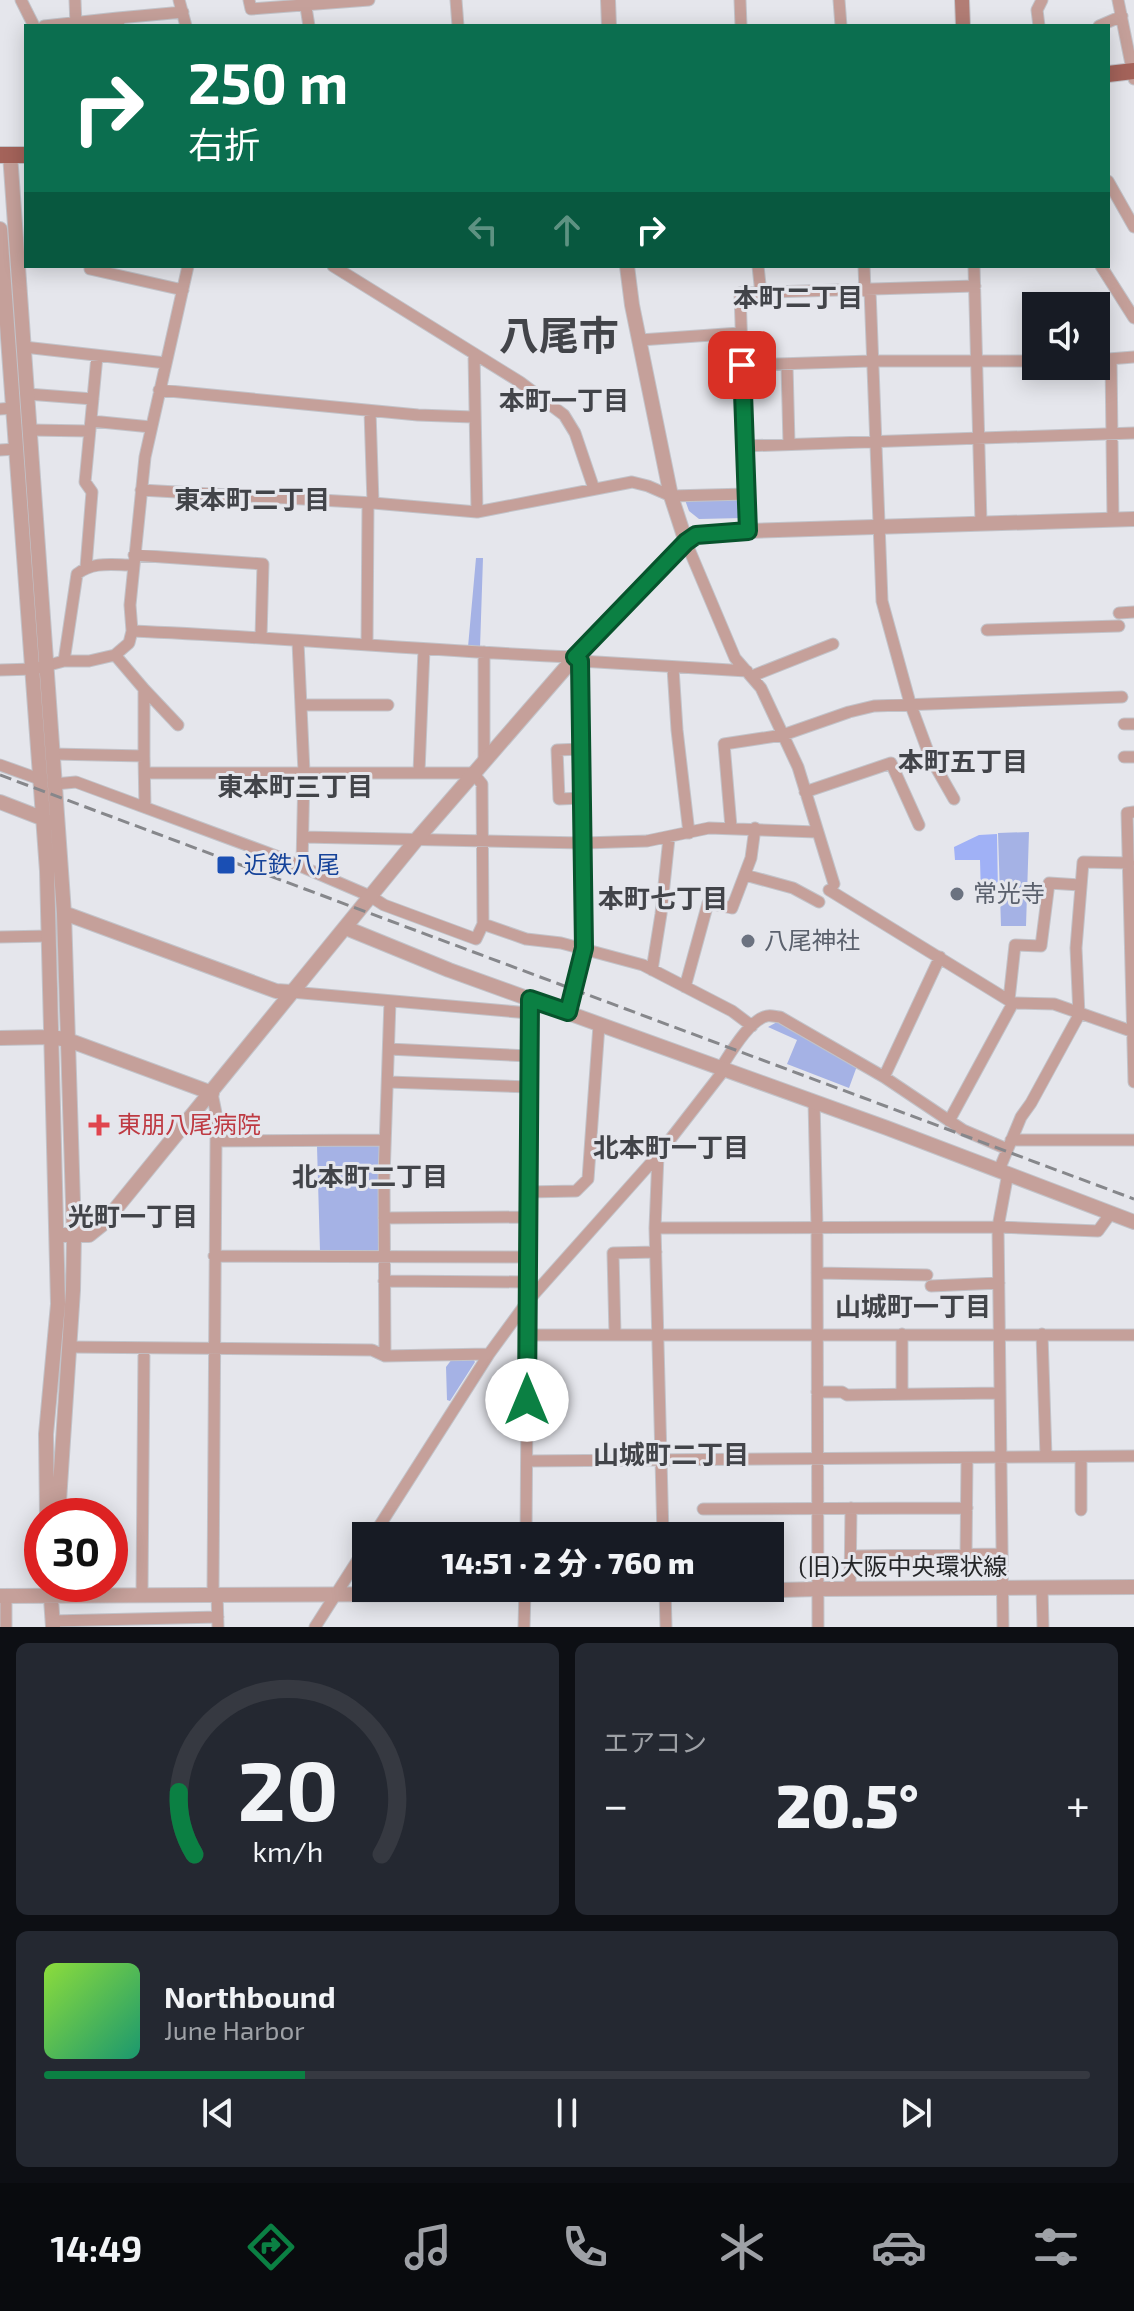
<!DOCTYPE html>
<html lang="ja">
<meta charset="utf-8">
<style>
body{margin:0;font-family:"Exo 2","Noto Sans JP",sans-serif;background:#242831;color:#f1f3f6;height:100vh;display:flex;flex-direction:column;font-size:30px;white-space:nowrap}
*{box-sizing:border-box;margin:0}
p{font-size:26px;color:#9ea1a6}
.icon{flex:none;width:44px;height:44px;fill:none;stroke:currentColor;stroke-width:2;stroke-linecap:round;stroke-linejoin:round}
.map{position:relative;height:1627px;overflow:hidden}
.panel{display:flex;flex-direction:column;gap:16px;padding:16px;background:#0d0f14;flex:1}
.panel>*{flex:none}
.guide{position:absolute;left:24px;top:24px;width:1086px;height:244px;border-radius:0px;box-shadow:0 4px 20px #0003;background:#0b6e4f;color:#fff;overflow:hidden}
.controls{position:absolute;left:1022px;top:292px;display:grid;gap:16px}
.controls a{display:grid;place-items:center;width:88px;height:88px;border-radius:0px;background:#171b24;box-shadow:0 4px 20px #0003;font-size:40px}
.speed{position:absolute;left:24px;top:1498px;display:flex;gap:16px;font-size:40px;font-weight:700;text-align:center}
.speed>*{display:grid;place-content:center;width:104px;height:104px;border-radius:50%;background:#171b24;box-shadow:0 4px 20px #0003;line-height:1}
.speed .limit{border:12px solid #d22;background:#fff;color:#111}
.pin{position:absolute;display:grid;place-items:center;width:68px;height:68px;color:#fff;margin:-34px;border-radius:16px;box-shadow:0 4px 12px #0006}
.me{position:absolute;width:88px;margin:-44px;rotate:0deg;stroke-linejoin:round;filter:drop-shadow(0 0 6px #0008)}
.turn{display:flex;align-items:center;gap:28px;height:168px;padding:0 32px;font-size:36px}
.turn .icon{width:104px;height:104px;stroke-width:2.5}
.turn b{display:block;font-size:56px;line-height:68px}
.lanes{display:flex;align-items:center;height:76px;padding:0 32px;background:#0003;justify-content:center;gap:40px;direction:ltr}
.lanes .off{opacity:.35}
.big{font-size:60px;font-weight:800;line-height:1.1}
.panel .widget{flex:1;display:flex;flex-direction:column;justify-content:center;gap:12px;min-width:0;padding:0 28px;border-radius:12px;background:#242831}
.panel .dial{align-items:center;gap:0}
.dial svg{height:208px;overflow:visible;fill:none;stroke:#363941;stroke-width:7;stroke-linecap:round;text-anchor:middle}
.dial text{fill:#f1f3f6;stroke:none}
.song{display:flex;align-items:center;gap:24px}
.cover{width:96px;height:96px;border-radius:12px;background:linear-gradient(135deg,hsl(90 70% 55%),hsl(160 70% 35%))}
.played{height:8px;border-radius:4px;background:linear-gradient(90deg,#0b8043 25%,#363941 25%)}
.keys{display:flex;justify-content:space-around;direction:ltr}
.heat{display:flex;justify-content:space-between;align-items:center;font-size:44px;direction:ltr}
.panel .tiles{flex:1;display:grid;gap:16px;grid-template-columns:1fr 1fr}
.widget:last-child{grid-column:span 2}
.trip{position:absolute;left:352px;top:1522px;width:432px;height:80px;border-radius:0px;background:#171b24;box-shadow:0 4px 20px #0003;font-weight:800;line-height:80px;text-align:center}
.menu{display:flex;height:128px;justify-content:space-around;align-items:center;background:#090b0e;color:#9ea1a6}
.menu .icon{width:56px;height:56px}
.menu .active{color:#0b8043}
.menu b{font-size:36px;color:#f1f3f6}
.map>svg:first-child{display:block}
</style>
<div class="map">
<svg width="1134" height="1627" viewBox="0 0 1134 1627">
<rect width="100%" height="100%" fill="#e5e6ec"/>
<path fill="#a5b2e5" d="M738 498 742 502 743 518 699 519 689 511 685 500Z
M476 558H483L480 648 468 647Z
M1029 832 1026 926H1001L998 833Z
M777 1022 857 1066 849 1088 787 1064 797 1040 768 1027Z
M317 1146H379L380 1248 378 1251 320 1252Z
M472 1357 475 1362 450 1401 447 1400 446 1367 452 1359Z"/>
<path fill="#a0b1f6" d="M997 834 998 895 981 896 980 860H955L954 847 979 835Z"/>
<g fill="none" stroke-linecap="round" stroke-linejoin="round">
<defs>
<path id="minor" d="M21 0 34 26
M75 0 76 26
M179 0 186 26
M249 0 251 9 369 0
M456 0 458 26
M740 0 741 26
M839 0 841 26
M1118 0 1134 79
M305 1 309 26
M118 18 183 12
M44 26 118 18 119 26
M1039 26 1037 10 1042 0
M1099 26 1122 16
M1108 181 1134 227
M91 266 90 269 183 290
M333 266 520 382 564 415 575 433 594 489
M758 266 761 294
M864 266 865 291
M974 266 981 523
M1101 266 1134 318
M870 290 882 601 910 703 930 757 954 799
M640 340 740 333
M24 347 166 363
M474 354 477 512
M1096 360 1134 357
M1111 360 1113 519
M742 365 871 361H1036
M787 365 789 444
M159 390 418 415 473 417
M27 394 93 399
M0 409 14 408
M370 411 373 503
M91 421 151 427
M30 430 90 431
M744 446 1134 433
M0 450 17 449
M141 490 373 503 477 512 632 482 648 486 671 496 747 494
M748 531 740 293 975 286
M686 542 735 658 761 688 798 767 834 884
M134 555 263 564 261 637
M86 567 92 492 85 482 97 356
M1119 613 1134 612
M987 630 1119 626
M132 631C280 637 427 651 575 657L580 661 747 671
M298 642 304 772 302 865
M367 645 368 503
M484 652V760
M115 655 144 689V756
M64 661 77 574C93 561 113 565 133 565
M673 668 677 730 689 833
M0 670 34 669 64 661H89L115 655 129 643 132 631 130 605 145 457 188 266
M752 676 833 644
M144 689 178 725
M301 705H388
M1124 724H1134
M581 749 557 750 559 799 583 798
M53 754 144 756 145 807
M1124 757H1134
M0 765 42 780
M419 772 424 649
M55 784 76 782 279 857 370 896 384 905 476 939 483 924 482 784 473 773H145
M805 792 891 763 919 825
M1134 812 1127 813 1134 1082
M731 827 724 744 783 735 849 712 874 706 1122 697
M303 837 584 843 647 841 709 828 816 832
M745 875 793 888 819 902
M829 890 1013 1003 1054 1004 1134 1032
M483 924 526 939 561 943 643 965 732 1011 752 1026
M0 937 49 936
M652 970 661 914 669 838
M685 987 708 903 732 908 751 858 755 828
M291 992 529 1013
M1009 1000 1015 945 1041 946 1049 883 1080 885
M568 1012 584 948 580 661
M389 1049 529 1056
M720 1069C730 1054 749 1020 767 1016 772 1015 776 1017 780 1017L884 1077 963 1130 1007 1149
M884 1077 940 957
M388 1082 529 1087
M212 1093 216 1113V1141L213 1593
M814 1101 817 1228 818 1627
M949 1121 1013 1003
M1011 1140H1134
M216 1141 385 1140
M658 1155 655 1228 663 1536
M999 1170 1021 1117 1031 1103 1079 1015 1076 948 1083 862 1129 863
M527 1192 576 1191 588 1179 599 1025
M384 1218 526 1217
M655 1228 998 1227 1098 1231 1111 1213
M214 1256 526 1257
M817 1273 927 1275
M384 1281 526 1282
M931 1286 999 1283
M615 1334 613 1253 656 1252
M902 1334V1394
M1042 1334 1046 1457
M526 1335H1134
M69 1347 372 1350 385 1356 489 1354
M385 1356 384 1177 390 1001
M817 1392H842L847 1395 1000 1393
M1081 1457V1510
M527 1461 1134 1456
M703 1509 967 1508
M373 1536 489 1354 527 1302 658 1155 724 1070
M526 1536 530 999
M966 1555 967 1458
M851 1556 1002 1554
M1042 1588 1043 1627
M665 1589 666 1627
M850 1589 851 1508
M217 1593 218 1627
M142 1594 144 1348
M6 1596V1627
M53 1621 218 1617
M315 1627 366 1547
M524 1627 525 1589
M1003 1627 998 1227 1008 1173"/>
<path id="tertiary" d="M608 0 609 26
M10 154 64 913 74 1235 73 1290 58 1516
M0 229 47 871 58 1304 46 1434 47 1516
M627 266 632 305 671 496 686 542
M0 802 44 819 48 823
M64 913 276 991 291 992
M346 928 449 970 887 1128 1134 1222
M0 1038 52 1037 68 1040 212 1093
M57 1235H89L104 1223 417 839 575 657 686 542 696 535 707 533 748 531 1134 519
M50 1584 53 1627
M0 1596 665 1593 818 1589 1134 1587"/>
<path id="secondary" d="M962 0 963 26"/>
<path id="primary" d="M1108 74 1134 71
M0 155H26"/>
</defs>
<use href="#minor" stroke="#c2c3c9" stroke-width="13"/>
<use href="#tertiary" stroke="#c2c3c9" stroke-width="16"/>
<use href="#secondary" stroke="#c2c3c9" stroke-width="16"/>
<use href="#primary" stroke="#c2c3c9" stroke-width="18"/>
<use href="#minor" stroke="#c5a09a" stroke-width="11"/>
<use href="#tertiary" stroke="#c5a09a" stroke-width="14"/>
<use href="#secondary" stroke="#b27d75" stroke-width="14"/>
<use href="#primary" stroke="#a4635a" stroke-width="16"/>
<path stroke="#86878b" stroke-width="3" stroke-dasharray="12 6" stroke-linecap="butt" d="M0 775 1134 1199"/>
</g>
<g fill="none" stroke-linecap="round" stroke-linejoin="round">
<defs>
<path id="route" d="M527 1400 530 999 568 1012 584 948 580 661 575 657 686 542 696 535 748 531 742 365"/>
</defs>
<use href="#route" stroke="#07532c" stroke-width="20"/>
<use href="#route" stroke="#0b8043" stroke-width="14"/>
</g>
<rect fill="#1a4fb4" stroke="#e5e6ec" stroke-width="3" x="216" y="855" width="20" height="20" rx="4"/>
<g fill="#6b7280" stroke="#e5e6ec" stroke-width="3">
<circle cx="957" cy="894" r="8"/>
<circle cx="748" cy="941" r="8"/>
</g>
<path fill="#e0444e" stroke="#e5e6ec" stroke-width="3" d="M95 1113h8v8h8v8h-8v8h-8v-8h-8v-8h8z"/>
<g text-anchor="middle" stroke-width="6" stroke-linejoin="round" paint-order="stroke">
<g font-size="24" fill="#164399" stroke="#e5e6ec" text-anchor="start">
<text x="244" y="873">近鉄八尾</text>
</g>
<g font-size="24" fill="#5b616d" stroke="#e5e6ec" text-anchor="start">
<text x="973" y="902">常光寺</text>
<text x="764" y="949">八尾神社</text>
</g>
<g font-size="24" fill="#be3a42" stroke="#e5e6ec" text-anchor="start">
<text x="117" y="1133">東朋八尾病院</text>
</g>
<g font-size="24" fill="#252628" stroke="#e5e6ec">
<text x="903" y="1575">(旧)大阪中央環状線</text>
</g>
<g font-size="26" font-weight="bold" fill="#424449" stroke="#e5e6ec">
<text x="798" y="307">本町二丁目</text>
<text x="564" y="410">本町一丁目</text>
<text x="252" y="509">東本町二丁目</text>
<text x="963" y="771">本町五丁目</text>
<text x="295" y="796">東本町三丁目</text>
<text x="663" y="908">本町七丁目</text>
<text x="671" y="1157">北本町一丁目</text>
<text x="370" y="1186">北本町二丁目</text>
<text x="133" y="1226">光町一丁目</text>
<text x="913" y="1316">山城町一丁目</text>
<text x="671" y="1464">山城町二丁目</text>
</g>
<g font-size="40" font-weight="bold" fill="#424449" stroke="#e5e6ec">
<text x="559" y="350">八尾市</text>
</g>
</g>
</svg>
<div class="controls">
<a><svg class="icon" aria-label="sound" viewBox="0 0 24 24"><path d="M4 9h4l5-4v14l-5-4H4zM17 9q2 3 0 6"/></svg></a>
</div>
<div class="speed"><div class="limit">30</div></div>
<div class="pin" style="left:742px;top:365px;background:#d93025"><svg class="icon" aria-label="arrive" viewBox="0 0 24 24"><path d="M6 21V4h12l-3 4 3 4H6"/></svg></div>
<svg class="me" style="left:527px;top:1400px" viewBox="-20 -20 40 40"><circle r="19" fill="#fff"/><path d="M0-13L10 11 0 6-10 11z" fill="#0b8043"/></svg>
<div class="trip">14:51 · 2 分 · 760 m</div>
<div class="guide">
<div class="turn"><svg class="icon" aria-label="right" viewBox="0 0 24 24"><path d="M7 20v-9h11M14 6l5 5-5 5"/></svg><div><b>250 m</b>右折</div></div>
<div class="lanes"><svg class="icon off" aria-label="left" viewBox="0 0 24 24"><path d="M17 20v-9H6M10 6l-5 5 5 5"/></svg><svg class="icon off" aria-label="ahead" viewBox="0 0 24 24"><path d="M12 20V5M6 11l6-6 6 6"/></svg><svg class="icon" aria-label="right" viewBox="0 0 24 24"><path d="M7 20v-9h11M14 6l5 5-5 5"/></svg></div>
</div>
</div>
<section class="panel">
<div class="tiles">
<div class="widget dial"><svg viewBox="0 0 100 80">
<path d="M14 69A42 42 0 1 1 86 69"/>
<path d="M14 69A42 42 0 0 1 8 45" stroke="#0b8043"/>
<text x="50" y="56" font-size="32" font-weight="700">20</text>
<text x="50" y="72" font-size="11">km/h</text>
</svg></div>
<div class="widget"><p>エアコン</p>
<div class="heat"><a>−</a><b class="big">20.5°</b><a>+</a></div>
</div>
<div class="widget">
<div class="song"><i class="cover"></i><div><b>Northbound</b><p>June Harbor</p></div></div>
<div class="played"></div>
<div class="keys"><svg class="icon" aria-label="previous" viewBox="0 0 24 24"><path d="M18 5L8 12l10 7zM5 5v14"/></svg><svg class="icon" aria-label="pause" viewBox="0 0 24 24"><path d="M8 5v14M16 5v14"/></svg><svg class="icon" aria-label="next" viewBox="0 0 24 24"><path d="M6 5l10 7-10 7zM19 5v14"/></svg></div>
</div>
</div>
</section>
<nav class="menu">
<b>14:49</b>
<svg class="icon active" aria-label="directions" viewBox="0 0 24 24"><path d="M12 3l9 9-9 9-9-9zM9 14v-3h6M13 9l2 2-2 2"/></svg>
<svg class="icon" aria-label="music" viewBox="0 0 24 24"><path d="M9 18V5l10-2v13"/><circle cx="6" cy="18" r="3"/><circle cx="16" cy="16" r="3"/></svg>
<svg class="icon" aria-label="phone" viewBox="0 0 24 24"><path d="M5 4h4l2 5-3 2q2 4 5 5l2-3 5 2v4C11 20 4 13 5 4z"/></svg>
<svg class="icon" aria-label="climate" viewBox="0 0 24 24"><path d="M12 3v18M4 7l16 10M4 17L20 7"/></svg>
<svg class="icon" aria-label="car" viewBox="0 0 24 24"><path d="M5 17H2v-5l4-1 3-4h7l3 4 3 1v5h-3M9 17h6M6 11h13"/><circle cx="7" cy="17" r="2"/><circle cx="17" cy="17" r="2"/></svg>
<svg class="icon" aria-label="filters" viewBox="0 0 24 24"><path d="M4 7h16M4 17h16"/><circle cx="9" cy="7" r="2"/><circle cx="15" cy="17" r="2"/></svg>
</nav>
